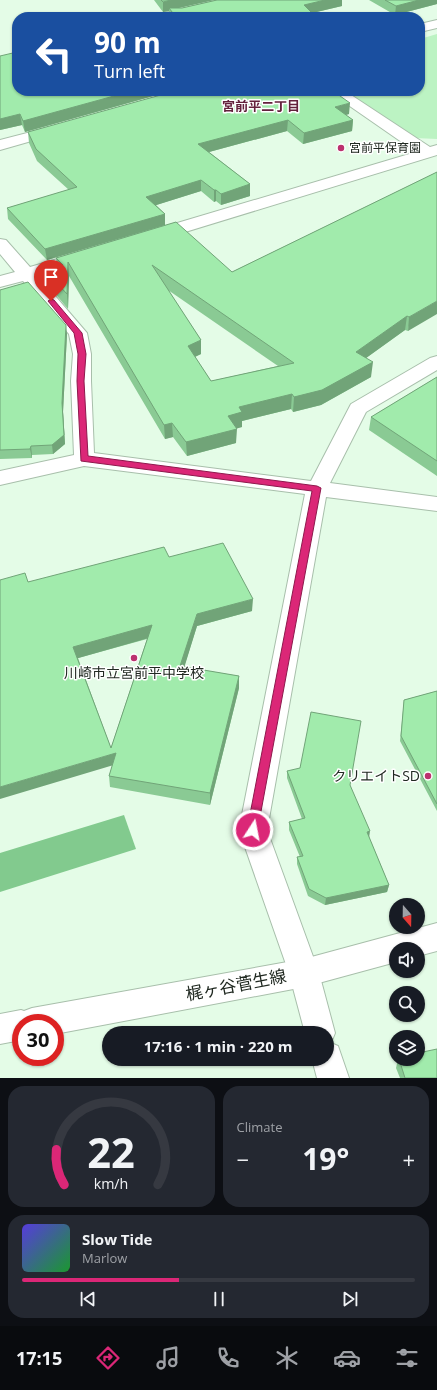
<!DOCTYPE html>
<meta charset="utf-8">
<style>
body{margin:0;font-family:"Open Sans","Noto Sans JP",sans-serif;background:#242831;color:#f1f3f6;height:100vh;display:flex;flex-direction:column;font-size:15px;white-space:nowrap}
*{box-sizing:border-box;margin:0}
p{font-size:13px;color:#9ea1a6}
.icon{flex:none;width:22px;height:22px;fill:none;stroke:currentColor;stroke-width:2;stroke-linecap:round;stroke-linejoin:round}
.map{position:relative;height:1078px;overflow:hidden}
.panel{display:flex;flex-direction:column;gap:8px;padding:8px;background:#0d0f14;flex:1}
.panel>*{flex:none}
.banner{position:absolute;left:12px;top:12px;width:413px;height:84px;border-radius:16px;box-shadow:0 1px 3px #0004;background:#1a4fa0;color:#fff;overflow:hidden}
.needle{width:26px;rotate:160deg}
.buttons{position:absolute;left:389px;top:898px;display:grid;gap:8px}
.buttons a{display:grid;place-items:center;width:36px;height:36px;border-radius:50%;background:#171b24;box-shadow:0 1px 3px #0004;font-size:20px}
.speed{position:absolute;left:12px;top:1014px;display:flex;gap:8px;font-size:20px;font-weight:700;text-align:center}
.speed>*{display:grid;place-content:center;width:52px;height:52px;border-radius:50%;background:#171b24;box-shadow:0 1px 3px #0004;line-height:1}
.speed .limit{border:6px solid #d22;background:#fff;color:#111}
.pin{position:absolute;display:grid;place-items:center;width:34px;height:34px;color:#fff;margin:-41px -17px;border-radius:50% 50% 50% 0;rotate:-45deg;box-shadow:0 0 4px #0007}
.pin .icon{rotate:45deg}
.me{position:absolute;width:44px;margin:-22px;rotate:11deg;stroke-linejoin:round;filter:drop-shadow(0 0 3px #0008)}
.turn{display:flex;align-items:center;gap:14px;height:84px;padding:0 16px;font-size:18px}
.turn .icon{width:52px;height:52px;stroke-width:2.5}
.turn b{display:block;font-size:28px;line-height:34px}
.big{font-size:30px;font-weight:700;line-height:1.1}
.panel .widget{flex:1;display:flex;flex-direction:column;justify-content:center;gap:6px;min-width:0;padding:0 14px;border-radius:16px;background:#242831}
.panel .dial{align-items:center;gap:0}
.dial svg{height:104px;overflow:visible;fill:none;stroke:#363941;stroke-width:7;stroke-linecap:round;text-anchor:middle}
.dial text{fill:#f1f3f6;stroke:none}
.song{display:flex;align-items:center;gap:12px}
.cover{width:48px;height:48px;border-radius:6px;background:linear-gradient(135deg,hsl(250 70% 55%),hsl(130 70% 35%))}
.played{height:4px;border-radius:2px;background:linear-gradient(90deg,#db2777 40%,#363941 40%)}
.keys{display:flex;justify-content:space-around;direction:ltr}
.heat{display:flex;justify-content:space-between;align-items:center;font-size:22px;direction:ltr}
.panel .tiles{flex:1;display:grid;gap:8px;grid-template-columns:1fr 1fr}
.widget:last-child{grid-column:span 2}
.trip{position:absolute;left:102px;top:1026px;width:232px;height:40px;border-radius:20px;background:#171b24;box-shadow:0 1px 3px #0004;font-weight:700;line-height:40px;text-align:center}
.menu{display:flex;height:64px;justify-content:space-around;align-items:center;background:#090b0e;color:#9ea1a6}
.menu .icon{width:28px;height:28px}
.menu .active{color:#db2777}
.menu b{font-size:18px;color:#f1f3f6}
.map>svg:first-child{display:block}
</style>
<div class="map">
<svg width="437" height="1078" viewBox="0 0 437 1078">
<rect width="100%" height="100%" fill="#e4fce7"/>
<path fill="#bcf3c3" d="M437 34V139L415 138 345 91H420V39Z"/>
<path fill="#82ca8e" d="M124 815 136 849 0 892V853Z"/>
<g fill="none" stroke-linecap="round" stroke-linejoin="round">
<defs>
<path id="minor" d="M220 0H241L239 3 182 17H160L161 14Z
M328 91H345L430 147 437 145V155L159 240 153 241 147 240 145 236 147 232 416 152Z
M0 239 6 240 30 267 85 251 91 252 94 256 91 260 38 276 87 333 91 354V381L94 453 311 481 351 404 430 358 437 356V370L366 412 330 483 437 497V511L326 497 267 830 319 973 335 1033 331 1043 338 1046 349 1078H317L312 1059H327V1033H305L289 973 239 830 305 494 84 466 0 485V471L74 455 71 381 73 354 69 334 23 281 0 287V276L15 272 0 254Z"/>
<path id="tertiary" d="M437 20V28L420 32V24Z
M58 125 63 126 65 129 63 132 0 150V140Z
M437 923V951L418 956V949H396V962L304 987 55 1034V1023H21V1040L0 1044V1014L21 1010 24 1011 32 1008 304 959Z"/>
</defs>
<use href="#minor" stroke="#a8bfab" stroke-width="2"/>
<use href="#tertiary" stroke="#a8bfab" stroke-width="2"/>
<use href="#minor" fill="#fff" fill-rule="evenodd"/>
<use href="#tertiary" fill="#fff" fill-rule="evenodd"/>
</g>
<path fill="#8aca94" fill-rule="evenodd" d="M154 0H214L178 8H182L217 0H342V6L312 13 176 17H169V11L163 12Z
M369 0H437V4L395 15Z
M0 56 171 91 25 132 22 125 0 130Z
M349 114 346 115 353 120 352 131 303 144 287 131 209 152 250 184V196L221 205 216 201 214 202 201 191 156 205 165 214V225L232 272 437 172 408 331 405 330 366 358 371 377 321 405 293 412 291 409 242 421V427L236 428V443L187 456 173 437 165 439 69 276 68 309 48 285 46 271 57 267 56 258 148 230 47 260 8 219 7 208 69 190 37 161 29 143 28 132ZM168 290 278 366 211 381 195 357 201 354V340Z
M0 290 67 334 63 412 65 444 53 454 32 455V458L0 459Z
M437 377V476L369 430 371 417Z
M169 557 252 611 197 626 184 667 239 676V688L210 805 110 787 109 776 112 766 28 582ZM147 639 111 748 78 658Z
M437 691V811L400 741 404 700Z
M287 771 350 785 369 837 389 885 387 892 325 905 308 896 297 864V857H300L289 830V822L302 819 287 778Z
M398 1059H399L437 1078H400L396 1068Z"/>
<path fill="#71a478" d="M171 0H214L170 10 169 8V11L163 12V2Z
M325 0H342V6L304 15V5Z
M419 0H437V4L395 15 396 6Z
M132 91H171L25 132 23 121Z
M350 103 349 114 335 118V107Z
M20 114 22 125 0 130V119Z
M288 120 287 131 198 155V144Z
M353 120 352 131 303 144 304 133Z
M201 180V191L147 208 146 197Z
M250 184V196L221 205V194Z
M214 190H216V201L214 202Z
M165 214V225L47 260 45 249Z
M68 262 69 276 68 309 67 294Z
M437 301V314L408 331 409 317Z
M407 316 405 330 355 366 356 352Z
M66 325 67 334 63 412 65 444 53 454 52 445 62 403Z
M201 340V354L188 360V346Z
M373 362 371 377 321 405 293 412 294 397Z
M292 394 291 409 242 421V427L228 431V416L239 407Z
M172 423 173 437 165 439 164 425Z
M237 429 236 443 187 456 186 442Z
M31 446 32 455V458L30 449Z
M253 599 252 611 197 626 181 678 180 666 197 614Z
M152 625V637L75 659 73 647Z
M239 676V688L210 805V793Z
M116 753 117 764 0 799V787Z
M370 831 369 838 367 832Z
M389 885 387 892 325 905 326 898Z"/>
<path fill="#a1ebac" stroke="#71a478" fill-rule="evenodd" d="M161 0H171L163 2Z
M217 0H325L304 5 316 17H176L169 8H182Z
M385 0H419L396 6Z
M17 52V91H132L23 121 20 114 0 119V56Z
M175 91H333L350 103 335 107 353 120 304 133 288 120 198 144 250 184 221 194 216 190H214L201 180 146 197 165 214 45 249 7 208 77 187 36 149 28 132Z
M437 172V301L409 317 407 316 356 352 373 362 322 390 294 397 292 394 239 407 242 412 228 416 237 429 186 442 172 423 164 425 68 262 67 294 46 271 63 265 56 258 176 222 232 272ZM152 265 294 363 211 381 188 346 201 340Z
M28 282 66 325 62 403 64 435 52 445 31 446 30 449 0 450V290Z
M437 377V461L371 417Z
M223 543 253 599 197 614 180 666 239 676 210 793 109 776 116 753 0 787V580L25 573 28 582 164 547 169 557ZM152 625 111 748 73 647Z
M437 691V804L401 736 404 700Z
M311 712 361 721 350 785 370 831 367 832 389 885 326 898 309 889 297 857 303 856 289 822 305 818 287 771 300 768Z
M437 1049V1078H405L399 1059H418V1053Z"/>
<path fill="#db2777" stroke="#8e194d" d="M51 299 54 300 82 333 86 354 84 381 88 456 317 486 321 488 257 833 253 835 249 833 247 830 312 491 81 461 77 381 78 354 74 333 48 301Z"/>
<g fill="#bb316e" stroke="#fff" stroke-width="1.5">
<circle cx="341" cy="148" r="4"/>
<circle cx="134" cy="658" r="4"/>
<circle cx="428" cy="776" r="4"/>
</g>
<g text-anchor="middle" stroke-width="3" stroke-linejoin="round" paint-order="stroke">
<g font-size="12" fill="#202921" stroke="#fff" text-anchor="start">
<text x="349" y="152">宮前平保育園</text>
</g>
<g font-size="13" font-weight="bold" fill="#63213c" stroke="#fff">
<text x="261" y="111">宮前平二丁目</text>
</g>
<g font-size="14" fill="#202921" stroke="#fff">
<text x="134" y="678">川崎市立宮前平中学校</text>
<text x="420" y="781" text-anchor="end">クリエイトSD</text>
</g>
<g font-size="17" fill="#202921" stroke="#fff">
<text transform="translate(236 985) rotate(-11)" y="6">梶ヶ谷菅生線</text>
</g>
</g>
</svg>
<div class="buttons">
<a><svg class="needle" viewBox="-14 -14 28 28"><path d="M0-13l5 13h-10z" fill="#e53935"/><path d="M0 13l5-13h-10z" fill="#9ea1a6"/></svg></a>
<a><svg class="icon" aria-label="sound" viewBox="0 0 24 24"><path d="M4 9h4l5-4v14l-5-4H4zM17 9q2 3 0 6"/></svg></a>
<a><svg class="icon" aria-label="search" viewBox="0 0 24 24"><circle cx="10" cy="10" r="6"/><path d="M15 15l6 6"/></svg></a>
<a><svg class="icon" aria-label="layers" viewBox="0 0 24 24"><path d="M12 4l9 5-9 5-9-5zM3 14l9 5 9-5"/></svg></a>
</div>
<div class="speed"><div class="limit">30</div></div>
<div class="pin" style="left:51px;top:301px;background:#d93025"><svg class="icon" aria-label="arrive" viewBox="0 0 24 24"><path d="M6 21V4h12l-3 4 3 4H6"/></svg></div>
<svg class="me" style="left:253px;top:830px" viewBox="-20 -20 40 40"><circle r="17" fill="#db2777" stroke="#fff" stroke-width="3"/><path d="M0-11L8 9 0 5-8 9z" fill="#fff"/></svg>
<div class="trip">17:16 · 1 min · 220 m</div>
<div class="banner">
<div class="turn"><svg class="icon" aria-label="left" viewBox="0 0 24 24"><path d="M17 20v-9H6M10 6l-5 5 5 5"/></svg><div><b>90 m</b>Turn left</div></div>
</div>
</div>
<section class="panel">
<div class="tiles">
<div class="widget dial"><svg viewBox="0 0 100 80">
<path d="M14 69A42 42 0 1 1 86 69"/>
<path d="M14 69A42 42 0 0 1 8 42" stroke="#db2777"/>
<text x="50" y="56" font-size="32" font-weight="700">22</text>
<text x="50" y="72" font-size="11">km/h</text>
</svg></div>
<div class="widget"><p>Climate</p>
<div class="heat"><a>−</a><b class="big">19°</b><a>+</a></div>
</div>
<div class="widget">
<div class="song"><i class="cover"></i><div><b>Slow Tide</b><p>Marlow</p></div></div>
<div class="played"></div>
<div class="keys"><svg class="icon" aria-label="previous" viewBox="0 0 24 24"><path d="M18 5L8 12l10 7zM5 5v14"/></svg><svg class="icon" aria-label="pause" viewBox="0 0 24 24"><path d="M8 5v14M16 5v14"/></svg><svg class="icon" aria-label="next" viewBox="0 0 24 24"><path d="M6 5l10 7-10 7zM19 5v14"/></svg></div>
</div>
</div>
</section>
<nav class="menu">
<b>17:15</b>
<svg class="icon active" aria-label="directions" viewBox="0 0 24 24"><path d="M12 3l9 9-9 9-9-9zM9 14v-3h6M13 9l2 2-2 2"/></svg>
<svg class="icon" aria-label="music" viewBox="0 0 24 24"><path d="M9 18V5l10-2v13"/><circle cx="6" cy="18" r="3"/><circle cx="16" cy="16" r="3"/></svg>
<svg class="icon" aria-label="phone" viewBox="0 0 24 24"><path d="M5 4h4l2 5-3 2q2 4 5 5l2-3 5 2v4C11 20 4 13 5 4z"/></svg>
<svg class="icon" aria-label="climate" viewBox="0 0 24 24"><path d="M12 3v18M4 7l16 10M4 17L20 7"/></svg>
<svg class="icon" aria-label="car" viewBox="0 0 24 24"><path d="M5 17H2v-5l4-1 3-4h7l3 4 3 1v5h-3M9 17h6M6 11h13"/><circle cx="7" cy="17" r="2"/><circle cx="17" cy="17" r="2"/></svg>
<svg class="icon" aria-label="filters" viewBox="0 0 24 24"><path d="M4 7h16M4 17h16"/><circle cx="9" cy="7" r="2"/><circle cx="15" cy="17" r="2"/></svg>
</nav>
